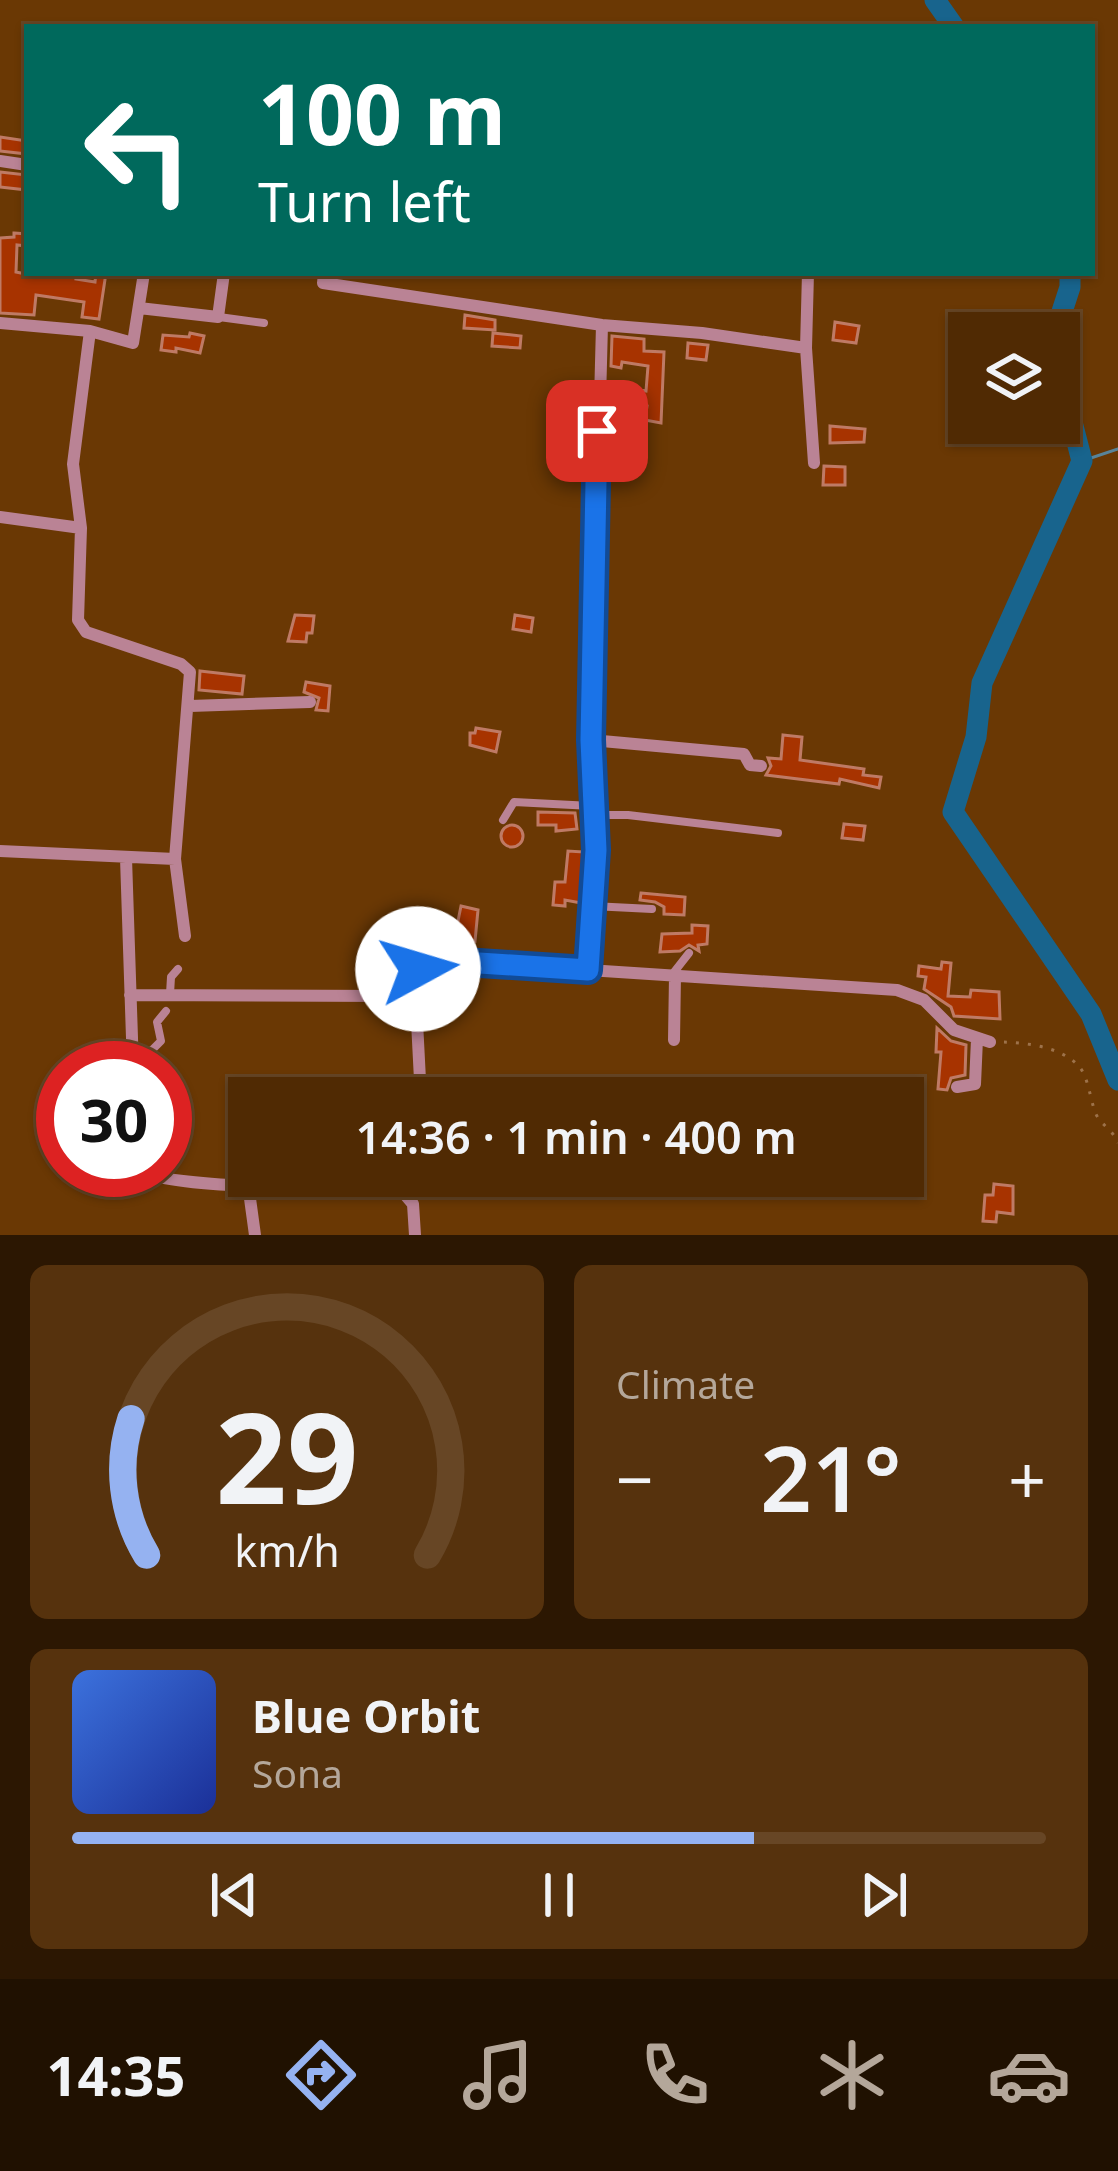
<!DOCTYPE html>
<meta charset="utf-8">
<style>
body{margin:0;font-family:"Noto Sans",sans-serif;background:#56320d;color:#f1f3f6;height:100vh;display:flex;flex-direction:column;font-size:45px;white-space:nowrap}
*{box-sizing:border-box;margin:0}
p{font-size:39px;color:#b4a79a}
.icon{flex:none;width:66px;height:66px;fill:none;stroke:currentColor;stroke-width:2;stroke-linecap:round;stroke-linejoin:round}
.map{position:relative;height:1235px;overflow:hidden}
.drawer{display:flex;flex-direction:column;gap:30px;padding:30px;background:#2c1702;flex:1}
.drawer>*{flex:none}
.top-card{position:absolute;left:24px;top:24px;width:1071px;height:252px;border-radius:0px;box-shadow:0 3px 9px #0004,0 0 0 3px #674625;background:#00695c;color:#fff;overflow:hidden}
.tools{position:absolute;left:948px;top:312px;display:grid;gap:24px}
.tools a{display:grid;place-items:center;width:132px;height:132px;border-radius:0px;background:#502a03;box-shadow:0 3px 9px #0004,0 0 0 3px #674625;font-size:60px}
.speed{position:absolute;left:36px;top:1041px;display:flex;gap:24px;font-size:60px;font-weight:700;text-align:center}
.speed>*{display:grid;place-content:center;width:156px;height:156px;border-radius:50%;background:#502a03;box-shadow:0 3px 9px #0004,0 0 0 3px #674625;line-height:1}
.speed .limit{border:18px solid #d22;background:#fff;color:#111}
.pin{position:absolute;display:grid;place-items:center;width:102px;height:102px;color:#fff;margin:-51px;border-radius:24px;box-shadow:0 6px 18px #0006}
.me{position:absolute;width:132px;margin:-66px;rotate:84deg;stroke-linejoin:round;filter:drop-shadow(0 0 9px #0008)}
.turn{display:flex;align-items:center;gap:42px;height:252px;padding:0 36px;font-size:54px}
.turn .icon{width:156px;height:156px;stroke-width:2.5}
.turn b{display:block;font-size:84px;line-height:102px}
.big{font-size:90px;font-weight:600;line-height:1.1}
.drawer .widget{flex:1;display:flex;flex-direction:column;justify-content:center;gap:18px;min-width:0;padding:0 42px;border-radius:18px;background:#56320d}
.drawer .dial{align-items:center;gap:0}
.dial svg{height:312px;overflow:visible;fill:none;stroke:#674625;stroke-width:7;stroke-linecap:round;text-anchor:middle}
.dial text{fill:#f1f3f6;stroke:none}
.song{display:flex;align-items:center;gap:36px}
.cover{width:144px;height:144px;border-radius:18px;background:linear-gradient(135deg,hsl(220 70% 55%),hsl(230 70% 35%))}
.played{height:12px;border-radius:6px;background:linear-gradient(90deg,#95b2f1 70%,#674625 70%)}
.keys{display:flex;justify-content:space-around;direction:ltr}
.heat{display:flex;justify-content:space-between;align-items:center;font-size:66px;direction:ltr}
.drawer .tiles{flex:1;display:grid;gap:30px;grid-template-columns:1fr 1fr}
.widget:last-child{grid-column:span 2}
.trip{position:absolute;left:228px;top:1077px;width:696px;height:120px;border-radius:0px;background:#502a03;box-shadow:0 3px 9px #0004,0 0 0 3px #674625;font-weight:600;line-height:120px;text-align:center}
.tab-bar{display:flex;height:192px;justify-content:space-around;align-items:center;background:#201101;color:#b4a79a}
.tab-bar .icon{width:84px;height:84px}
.tab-bar .current{color:#95b2f1}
.tab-bar b{font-size:54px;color:#f1f3f6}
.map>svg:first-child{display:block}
</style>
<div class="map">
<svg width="1118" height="1235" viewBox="0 0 1118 1235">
<rect width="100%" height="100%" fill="#6a3804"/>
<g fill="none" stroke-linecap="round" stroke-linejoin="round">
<path stroke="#588499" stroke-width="3" d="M1082 461 1118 449"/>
<path stroke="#18648d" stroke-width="21" d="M935 0 954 27
M1055 333 1070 287V273
M1059 372 1082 461 982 683 976 737 953 812 1091 1014 1118 1080"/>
</g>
<path fill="#a73300" stroke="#bf7a65" stroke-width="3" d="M0 137 27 141V154L0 151Z
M0 172 27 175V190L0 187Z
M14 233 27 234V246L17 245 16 272 35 276 36 273H77L76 279 95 282 96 273H106L99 319 82 317 84 302 36 295 34 315 0 313V238L14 237Z
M465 315 495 320V330L464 328Z
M835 322 859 326 856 343 833 340Z
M190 333 204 336 200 353 176 348V352L161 350 163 335 189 337Z
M493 333 521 336 520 348 492 346Z
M612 336 644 339V351L664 352 661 423 645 420 647 406 610 400 611 386 646 391 648 366 622 362 621 368 611 366Z
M688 343 708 345 706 360 687 358Z
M830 426 865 429 864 442 830 443Z
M824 466 845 467V485H823Z
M295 615 314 616 312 633H307L306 642 288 641Z
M515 615 533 618 531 632 513 629Z
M200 671 244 676 242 694 199 690Z
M306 682 330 686 328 711 316 710 319 698 304 692Z
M476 728 500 732 496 752 470 745V733H475Z
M783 735 802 737 800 760 864 769 863 775 881 777 879 788 840 779 839 784 766 775 771 766 768 758 781 759Z
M538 812 575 813 577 829 556 831V825H538Z
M844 824 865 826 863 840 842 838Z
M501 836a11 11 0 1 1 22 0a11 11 0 1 1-22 0Z
M584 849 581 903 565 900V906L553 905 555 882H565L568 851 583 852Z
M641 893 685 897 684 915 664 914V907L655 902 640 900Z
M461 906 478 910 475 941 455 936Z
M422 915 438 917 435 945 428 943 426 950 414 948Z
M692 925 708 926 707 944 698 945 699 951 689 945 680 951 660 952 662 934 692 933Z
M942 962 951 963 948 996 970 997 971 990 999 992 1000 1019 954 1016 951 1007 924 989 926 977 918 976 919 966 941 969Z
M937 1028 951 1041 966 1045 965 1075 951 1078 947 1090 938 1089 941 1052H936Z
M994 1184 1013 1186V1214L997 1212 996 1222 983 1221 985 1195H993Z"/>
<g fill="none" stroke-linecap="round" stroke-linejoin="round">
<path stroke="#9d724a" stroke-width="3" stroke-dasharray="3 9" stroke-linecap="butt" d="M1004 1042C1029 1043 1071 1048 1084 1074 1089 1086 1091 1100 1095 1112 1100 1125 1113 1129 1118 1143"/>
<path stroke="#ba8395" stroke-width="8" d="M219 317 264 323
M594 815H628L778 833
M503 820 514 802 592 806
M592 906 652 909
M442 960 446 923
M671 976 689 953
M170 994 171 977 178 969
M134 1057 152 1050 161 1041 157 1022 166 1011"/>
<path stroke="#ba8395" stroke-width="12" d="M0 161 27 165
M324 273 323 283 602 325 702 333 806 348 808 273
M139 308 218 317 224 273
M0 323 90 331
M806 348 814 463
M0 517 81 528 73 464 90 331 133 343 144 273
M190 706 310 702
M591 740 744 754 750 765 761 766
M0 851 175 859 190 672 181 664 86 632 78 620 81 528
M126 858 133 1068
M175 859 185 936
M588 970 897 990 924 1000 954 1030 990 1042
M404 990 416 1002 420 1080 442 1098
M130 995 395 996 418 969 433 960 588 970 595 850 591 740 602 325
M674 1040 675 976
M957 1087 975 1084 977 1039
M139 1170C160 1189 360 1189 402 1191L413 1204 415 1235
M248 1184 255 1235"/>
</g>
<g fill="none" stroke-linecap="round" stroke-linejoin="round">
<defs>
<path id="route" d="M418 969 433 960 588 970 596 850 591 740 597 431"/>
</defs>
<use href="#route" stroke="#114b97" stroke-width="30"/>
<use href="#route" stroke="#1a73e8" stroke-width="21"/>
</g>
</svg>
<div class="tools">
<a><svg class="icon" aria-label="layers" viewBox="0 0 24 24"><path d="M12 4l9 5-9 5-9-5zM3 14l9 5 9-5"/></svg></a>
</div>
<div class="speed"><div class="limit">30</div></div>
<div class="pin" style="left:597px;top:431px;background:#d93025"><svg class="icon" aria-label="arrive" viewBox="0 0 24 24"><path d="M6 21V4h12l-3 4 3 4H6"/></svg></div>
<svg class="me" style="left:418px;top:969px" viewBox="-20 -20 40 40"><circle r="19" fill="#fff"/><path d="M0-13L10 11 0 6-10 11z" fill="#1a73e8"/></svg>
<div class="trip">14:36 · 1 min · 400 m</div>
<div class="top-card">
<div class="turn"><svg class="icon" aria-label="left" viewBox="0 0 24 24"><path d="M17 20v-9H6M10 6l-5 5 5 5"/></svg><div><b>100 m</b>Turn left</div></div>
</div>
</div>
<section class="drawer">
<div class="tiles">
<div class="widget dial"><svg viewBox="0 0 100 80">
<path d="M14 69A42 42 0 1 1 86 69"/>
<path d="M14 69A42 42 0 0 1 10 34" stroke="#95b2f1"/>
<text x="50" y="56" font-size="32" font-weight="700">29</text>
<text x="50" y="72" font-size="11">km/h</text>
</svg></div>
<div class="widget"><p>Climate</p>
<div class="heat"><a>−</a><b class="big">21°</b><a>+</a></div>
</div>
<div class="widget">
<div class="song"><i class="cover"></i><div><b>Blue Orbit</b><p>Sona</p></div></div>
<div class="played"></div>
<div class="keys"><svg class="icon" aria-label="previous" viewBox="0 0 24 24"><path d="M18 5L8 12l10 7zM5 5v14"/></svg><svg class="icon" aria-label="pause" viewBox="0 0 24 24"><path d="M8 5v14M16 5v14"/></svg><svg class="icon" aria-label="next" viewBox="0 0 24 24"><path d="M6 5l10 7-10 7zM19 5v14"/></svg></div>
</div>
</div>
</section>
<nav class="tab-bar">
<b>14:35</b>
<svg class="icon current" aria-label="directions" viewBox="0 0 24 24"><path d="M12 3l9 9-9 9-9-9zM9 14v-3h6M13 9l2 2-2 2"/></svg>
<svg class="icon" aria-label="music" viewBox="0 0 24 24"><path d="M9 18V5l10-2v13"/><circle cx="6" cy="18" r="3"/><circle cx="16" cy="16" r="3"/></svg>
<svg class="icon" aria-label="phone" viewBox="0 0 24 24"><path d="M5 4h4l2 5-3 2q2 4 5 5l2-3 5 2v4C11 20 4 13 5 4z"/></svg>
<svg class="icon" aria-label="climate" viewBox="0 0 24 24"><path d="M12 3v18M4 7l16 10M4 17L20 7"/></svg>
<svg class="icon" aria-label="car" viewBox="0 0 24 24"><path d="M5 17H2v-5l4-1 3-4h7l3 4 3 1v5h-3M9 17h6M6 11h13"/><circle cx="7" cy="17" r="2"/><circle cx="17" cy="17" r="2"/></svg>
</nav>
